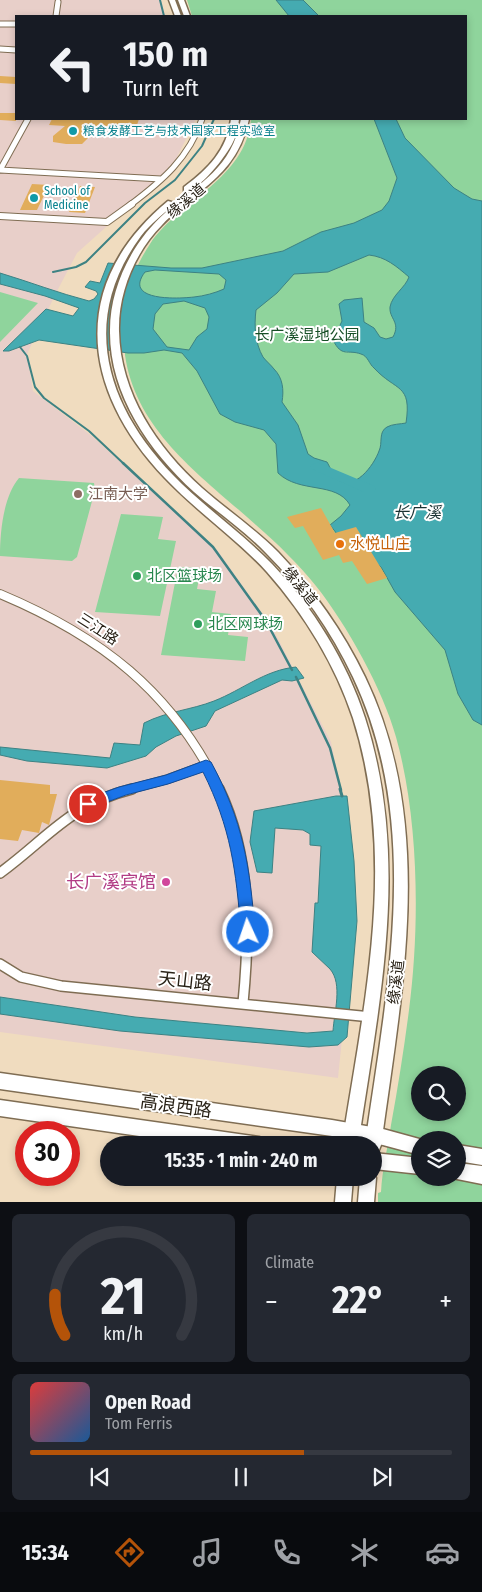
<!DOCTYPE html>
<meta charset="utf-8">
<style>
body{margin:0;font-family:"Fira Sans Condensed","Noto Sans SC",sans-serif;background:#242831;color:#f1f3f6;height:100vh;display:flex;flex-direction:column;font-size:19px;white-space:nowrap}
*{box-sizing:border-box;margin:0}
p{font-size:16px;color:#9ea1a6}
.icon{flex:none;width:28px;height:28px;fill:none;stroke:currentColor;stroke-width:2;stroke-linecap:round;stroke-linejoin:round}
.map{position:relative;height:1202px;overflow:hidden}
.sheet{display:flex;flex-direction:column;gap:12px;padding:12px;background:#0d0f14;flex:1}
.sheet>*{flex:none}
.top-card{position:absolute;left:15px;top:15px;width:452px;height:105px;border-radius:0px;box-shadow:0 2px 8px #0003;background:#171b24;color:#f1f3f6;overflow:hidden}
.controls{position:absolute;left:411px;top:1066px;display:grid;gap:10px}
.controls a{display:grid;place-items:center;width:55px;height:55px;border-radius:50%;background:#171b24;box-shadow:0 2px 8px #0003;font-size:25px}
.speed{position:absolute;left:15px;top:1121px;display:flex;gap:10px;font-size:25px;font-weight:700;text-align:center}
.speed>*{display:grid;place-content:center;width:65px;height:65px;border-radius:50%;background:#171b24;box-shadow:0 2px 8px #0003;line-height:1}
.speed .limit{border:8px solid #d22;background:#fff;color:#111}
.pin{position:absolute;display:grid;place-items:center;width:42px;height:42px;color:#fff;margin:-21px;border:2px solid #fff;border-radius:50%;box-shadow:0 1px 5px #0007}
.me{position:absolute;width:55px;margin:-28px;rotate:357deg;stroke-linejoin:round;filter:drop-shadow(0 0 4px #0008)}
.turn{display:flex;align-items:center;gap:18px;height:105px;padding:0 25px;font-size:22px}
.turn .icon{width:65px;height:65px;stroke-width:2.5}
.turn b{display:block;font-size:35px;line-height:42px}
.big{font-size:38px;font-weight:700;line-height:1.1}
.sheet .card{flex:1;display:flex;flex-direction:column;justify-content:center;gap:8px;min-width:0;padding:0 18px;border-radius:8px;background:#242831}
.sheet .dial{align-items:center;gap:0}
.dial svg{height:130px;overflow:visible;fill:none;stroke:#363941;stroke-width:7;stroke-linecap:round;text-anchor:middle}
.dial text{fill:#f1f3f6;stroke:none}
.song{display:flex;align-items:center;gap:15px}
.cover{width:60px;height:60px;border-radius:8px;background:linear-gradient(135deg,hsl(0 70% 55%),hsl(210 70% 35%))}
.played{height:5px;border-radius:2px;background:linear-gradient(90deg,#b45309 65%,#363941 65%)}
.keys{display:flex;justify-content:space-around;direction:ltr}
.heat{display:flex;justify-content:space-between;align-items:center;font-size:28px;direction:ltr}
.sheet .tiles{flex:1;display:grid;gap:12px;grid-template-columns:1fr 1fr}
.card:last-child{grid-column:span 2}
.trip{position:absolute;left:100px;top:1136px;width:282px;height:50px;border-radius:25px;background:#171b24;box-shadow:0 2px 8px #0003;font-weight:700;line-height:50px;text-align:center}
.tab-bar{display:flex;height:80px;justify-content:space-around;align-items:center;background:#090b0e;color:#9ea1a6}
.tab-bar .icon{width:35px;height:35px}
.tab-bar .active{color:#b45309}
.tab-bar b{font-size:22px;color:#f1f3f6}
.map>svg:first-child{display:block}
</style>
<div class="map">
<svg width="482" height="1202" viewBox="0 0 482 1202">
<rect width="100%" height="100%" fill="#f0dcbf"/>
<path fill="#e8cfc9" d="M0 0H161L165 16H16V119H196L176 159 153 185 77 253 55 295 27 354 33 391 93 437 218 551 272 627 331 742 345 808 354 921 338 1078 0 1032Z"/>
<path fill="#8fd49c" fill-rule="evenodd" d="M187 0H482V1202H378V1193L381 1192C382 1169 388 1147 391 1125 398 1087 404 1049 409 1010 420 926 419 819 396 737 383 690 347 625 316 586 298 564 278 544 256 525 203 477 136 432 125 355 124 343 126 330 127 318 128 309 127 297 129 288 133 273 142 256 150 244 180 199 246 179 251 119H466V16H192ZM420 1075H458V1112H420ZM420 1140H458V1178H420Z
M0 292 38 303 0 342Z
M19 478 94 483 95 490 77 557 72 561 0 556C0 533 3 497 19 478Z
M121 514 163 517 158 539 176 541 160 616 95 612Z
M178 567 201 568 197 589 216 591 212 612 231 614 228 635 248 637 245 661 161 655Z"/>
<path fill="#45abb1" stroke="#3d8283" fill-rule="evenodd" d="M276 0H303L319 16H289Z
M374 119H396L405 138 454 188 472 199 482 201V725L473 720 458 694 445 650 395 592 381 567 337 534 330 525 341 516 350 505C336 481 300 494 278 473L276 444 264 430 235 422 220 414 197 371 182 353 164 350 144 353H128L39 340 9 351H3L46 309 73 316 79 308 45 296 0 284V273C30 282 58 293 89 301L94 299 98 294 96 291 85 287 90 281 100 283 108 263 171 268H202L283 251 321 232 354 223 382 210 389 201 397 178ZM369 255C386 257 396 266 409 277 405 288 392 295 390 307 389 319 401 322 393 337L386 339 380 337 374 328 364 322 362 298 344 300 339 304 342 321 333 340C342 358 347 349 361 354 368 356 369 364 374 368 396 392 412 383 406 423 401 424 392 424 387 427 378 432 383 443 379 451 374 465 354 493 337 478 333 475 330 467 327 462L314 458 308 454 298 425 282 402C284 390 283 378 274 369 271 365 266 361 263 357 255 343 254 326 256 310L277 293 294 274 328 272ZM155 270 219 274 226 280 224 289C215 293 204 296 194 297 176 299 123 301 145 272ZM184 301 205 308 209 317 207 329 197 337 189 350 167 347 153 329 155 314 163 304Z
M296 667 304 678 292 681 282 680 215 711 206 726 176 736 156 747 146 756 107 768 27 761 0 755V747L110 758 114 743 140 745 144 723C168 711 191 710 214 701 242 690 265 670 296 667Z
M336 796H347L354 861 357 921 347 1037 338 1045 309 1047 120 1031 0 1014V997L135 1017 307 1033 333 1031C334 1013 343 984 330 969 324 963 318 958 312 952L315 903H318L321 846 310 845V834L303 830 275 828 272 873 257 872 250 842 254 811Z"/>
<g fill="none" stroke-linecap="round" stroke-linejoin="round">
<path stroke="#3d8283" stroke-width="2" d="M160 0 164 16
M53 272 76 267 86 262 145 203 175 180 202 146 214 119
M20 347 27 356 35 387 44 398 89 431 124 464"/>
<path stroke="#3d8283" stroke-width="2.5" d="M123 463 213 547 266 621 292 670
M296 677 330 748 341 790"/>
<path stroke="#3d8283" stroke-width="3" d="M340 789 342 796"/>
<path fill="#45abb1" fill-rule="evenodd" d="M317 462 374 486 376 489 374 492H364L312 469 310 466Z"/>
</g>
<path fill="#e1ad5b" d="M0 76 16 77V84L0 83Z
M0 113H16V121L0 120Z
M52 119H139L136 128 89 126V137L82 144H66L53 142V136L65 126 49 125Z
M32 184 49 185 37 210H20Z
M80 186 95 187 85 213 69 212Z
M321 508 335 533 356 527 387 578 367 584 352 561 343 563 339 555 323 560 303 526 295 528 287 517Z
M0 780 50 785V794H57L49 825 42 822 39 833 22 830 18 841 0 839Z"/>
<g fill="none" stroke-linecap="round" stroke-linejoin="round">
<defs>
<path id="minor-far3" d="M56 16 58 2
M0 24H16
M0 49 16 50
M0 170 161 179
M0 170 28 119
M130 205C162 181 189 158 202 119"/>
<path id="minor-far2" d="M0 216 107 222 132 204"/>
<path id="minor-far1" d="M0 594C100 636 172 691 220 790
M127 790 168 779 206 765"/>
<path id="minor" d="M219 789C251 856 250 931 243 1003
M0 873C49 837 69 805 132 789
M0 964 21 977 61 986 371 1017"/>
<path id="secondary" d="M169 0H175L181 16H175Z
M178 0H184L190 16H184Z
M231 119H239C238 127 237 135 233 142 227 155 199 192 184 191V187C208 169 227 150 231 119Z
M241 119H249C237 176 198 188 162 225 135 252 118 293 119 331 120 393 157 448 202 488 227 510 254 528 278 552 313 589 343 631 365 677 436 825 402 990 381 1145L379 1150 374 1152V1145H365C387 990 423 825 353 677 331 631 302 589 266 553 244 530 218 513 194 492 149 451 109 394 110 330 110 286 133 241 166 212 201 181 231 169 241 119Z
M168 201 175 203C164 214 151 223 141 236 79 320 106 406 173 475 204 507 241 532 272 564 313 607 347 662 365 718 411 861 379 1002 358 1145H342C364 1003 398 860 353 718 335 664 304 614 267 572 236 538 197 512 165 478 81 390 68 284 168 201Z
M374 1173 376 1178 374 1202H358L360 1178H374Z
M337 1178H353L351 1202H335Z"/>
<path id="primary" d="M0 1073 332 1120 383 1129 423 1140H420V1155L383 1145 332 1136 0 1089Z
M0 1100 259 1137 265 1139 268 1145H202L0 1116Z
M458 1145 482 1149V1165L458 1161Z
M374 1153 420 1158V1174L374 1169Z
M458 1163 482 1166V1184L452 1178H458Z"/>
</defs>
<use href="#minor-far3" stroke="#7f6d53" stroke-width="7"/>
<use href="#minor-far2" stroke="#7f6d53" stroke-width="8"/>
<use href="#minor-far1" stroke="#7f6d53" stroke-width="10"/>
<use href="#minor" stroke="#7f6d53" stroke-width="12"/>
<use href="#secondary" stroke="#7f6d53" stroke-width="3"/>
<use href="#primary" stroke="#7f6d53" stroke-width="3"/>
<use href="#minor-far3" stroke="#fff" stroke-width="5"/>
<use href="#minor-far2" stroke="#fff" stroke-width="6"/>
<use href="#minor-far1" stroke="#fff" stroke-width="8"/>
<use href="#minor" stroke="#fff" stroke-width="9"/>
<use href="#secondary" fill="#fff" fill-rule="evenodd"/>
<use href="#primary" fill="#fff" fill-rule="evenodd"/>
</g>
<path fill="#1a73e8" stroke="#114b97" d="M206 760 211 762C243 821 250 866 255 932L253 936 248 938 243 936 241 932C236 870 231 828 203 772L168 784 126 795 88 809 83 808 81 804 83 800 119 787 166 775Z"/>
<g fill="#0f9aa8" stroke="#fff" stroke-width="2">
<circle cx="73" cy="131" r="5"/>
<circle cx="34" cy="198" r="5"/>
</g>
<circle fill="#8d6e63" stroke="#fff" stroke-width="2" cx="78" cy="494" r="5"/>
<circle fill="#e8710a" stroke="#fff" stroke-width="2" cx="340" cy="544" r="5"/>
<g fill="#2e9e5b" stroke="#fff" stroke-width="2">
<circle cx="137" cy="576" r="5"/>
<circle cx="198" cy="624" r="5"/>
</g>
<circle fill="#d1479c" stroke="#fff" stroke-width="2" cx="166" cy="882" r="5"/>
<g text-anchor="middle" stroke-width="4" stroke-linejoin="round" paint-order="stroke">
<g font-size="12" fill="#0d838f" stroke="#fff" text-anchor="start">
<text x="83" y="135">粮食发酵工艺与技术国家工程实验室</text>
<text x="44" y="195">School of<tspan x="44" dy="14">Medicine</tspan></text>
</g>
<g font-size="15" fill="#292217" stroke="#fff">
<text transform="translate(186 201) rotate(-40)" y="5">缘溪道</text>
<text transform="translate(300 586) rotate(51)" y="5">缘溪道</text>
<text transform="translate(98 629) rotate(33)" y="5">三江路</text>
<text transform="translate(396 982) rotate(-83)" y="5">缘溪道</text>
</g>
<g font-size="15" fill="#174f27" stroke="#fff">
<text x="307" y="340">长广溪湿地公园</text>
</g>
<g font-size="15" fill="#785e54" stroke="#fff" text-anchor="start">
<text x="88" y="499">江南大学</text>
</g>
<g font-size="15" fill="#c56008" stroke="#fff" text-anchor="start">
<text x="350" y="549">水悦山庄</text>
</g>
<g font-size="15" fill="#27864d" stroke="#fff" text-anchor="start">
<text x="147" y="581">北区篮球场</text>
<text x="208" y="629">北区网球场</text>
</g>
<g font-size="16" font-style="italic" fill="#1b3334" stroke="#fff">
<text x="417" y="518">长广溪</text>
</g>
<g font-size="18" fill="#b23c85" stroke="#fff" text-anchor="end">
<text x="156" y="888">长广溪宾馆</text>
</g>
<g font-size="18" fill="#292217" stroke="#fff">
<text transform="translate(185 981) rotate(6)" y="6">天山路</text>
<text transform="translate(176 1106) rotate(8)" y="6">高浪西路</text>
</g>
</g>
</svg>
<div class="controls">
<a><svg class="icon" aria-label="search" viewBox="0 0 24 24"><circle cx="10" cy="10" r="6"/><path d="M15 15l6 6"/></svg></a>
<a><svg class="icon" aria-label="layers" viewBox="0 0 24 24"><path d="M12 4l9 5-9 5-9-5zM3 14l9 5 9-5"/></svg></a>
</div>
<div class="speed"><div class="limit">30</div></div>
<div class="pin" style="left:88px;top:804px;background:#d93025"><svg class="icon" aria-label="arrive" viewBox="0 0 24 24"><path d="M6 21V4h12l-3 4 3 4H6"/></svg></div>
<svg class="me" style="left:248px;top:932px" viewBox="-20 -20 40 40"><circle r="17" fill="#1a73e8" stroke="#fff" stroke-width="3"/><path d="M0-11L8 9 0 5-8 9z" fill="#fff"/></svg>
<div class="trip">15:35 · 1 min · 240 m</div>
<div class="top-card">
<div class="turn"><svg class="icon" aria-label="left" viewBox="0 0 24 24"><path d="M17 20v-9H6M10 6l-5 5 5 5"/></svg><div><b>150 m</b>Turn left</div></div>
</div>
</div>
<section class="sheet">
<div class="tiles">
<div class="card dial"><svg viewBox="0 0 100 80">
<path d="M14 69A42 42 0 1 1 86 69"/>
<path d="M14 69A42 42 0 0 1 8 44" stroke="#b45309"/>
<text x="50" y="56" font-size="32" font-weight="700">21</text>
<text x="50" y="72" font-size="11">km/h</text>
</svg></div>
<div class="card"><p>Climate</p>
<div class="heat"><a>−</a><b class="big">22°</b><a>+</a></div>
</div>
<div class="card">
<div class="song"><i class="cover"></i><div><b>Open Road</b><p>Tom Ferris</p></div></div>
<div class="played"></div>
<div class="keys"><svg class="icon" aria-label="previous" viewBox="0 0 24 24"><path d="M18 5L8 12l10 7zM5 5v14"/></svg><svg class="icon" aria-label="pause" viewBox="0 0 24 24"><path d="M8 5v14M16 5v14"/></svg><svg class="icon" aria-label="next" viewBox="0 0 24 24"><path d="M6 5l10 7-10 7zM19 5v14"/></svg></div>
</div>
</div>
</section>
<nav class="tab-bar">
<b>15:34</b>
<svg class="icon active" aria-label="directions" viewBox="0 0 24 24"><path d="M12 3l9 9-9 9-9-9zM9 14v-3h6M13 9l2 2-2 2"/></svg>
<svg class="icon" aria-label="music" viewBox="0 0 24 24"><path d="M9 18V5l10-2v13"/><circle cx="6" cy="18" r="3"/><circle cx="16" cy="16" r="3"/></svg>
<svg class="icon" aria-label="phone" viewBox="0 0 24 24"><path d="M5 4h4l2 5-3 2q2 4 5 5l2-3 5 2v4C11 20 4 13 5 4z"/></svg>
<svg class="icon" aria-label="climate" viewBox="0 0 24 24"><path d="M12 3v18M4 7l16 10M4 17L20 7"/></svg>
<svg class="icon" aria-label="car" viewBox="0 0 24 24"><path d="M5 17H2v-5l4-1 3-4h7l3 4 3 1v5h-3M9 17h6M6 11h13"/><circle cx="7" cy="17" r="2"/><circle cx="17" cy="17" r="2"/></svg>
</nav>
